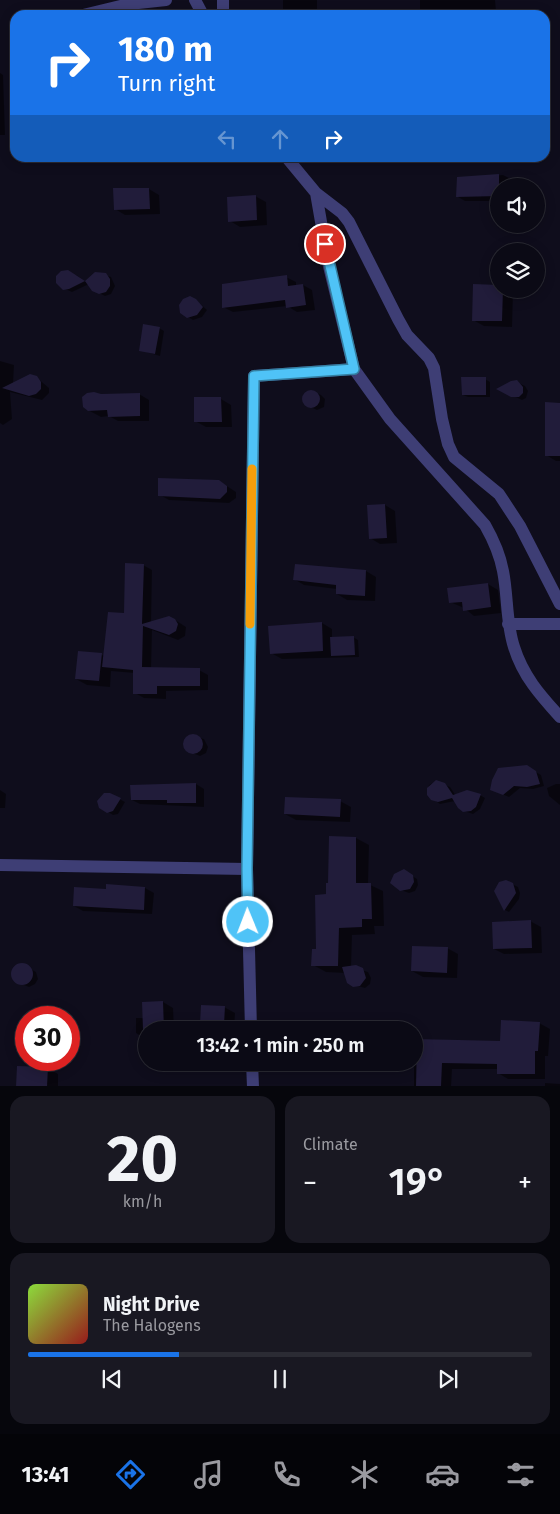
<!DOCTYPE html>
<meta charset="utf-8">
<style>
body{margin:0;font-family:"Fira Sans",sans-serif;background:#191822;color:#f1f3f6;height:100vh;display:flex;flex-direction:column;font-size:19px;white-space:nowrap}
*{box-sizing:border-box;margin:0}
p{font-size:16px;color:#9a9aa0}
.icon{flex:none;width:28px;height:28px;fill:none;stroke:currentColor;stroke-width:2;stroke-linecap:round;stroke-linejoin:round}
.map{position:relative;height:1086px;overflow:hidden}
.side{display:flex;flex-direction:column;gap:10px;padding:10px;background:#06060c;flex:1}
.side>*{flex:none}
.banner{position:absolute;left:10px;top:10px;width:540px;height:152px;border-radius:15px;box-shadow:0 2px 12px #0003,0 0 0 1px #2b2b34;background:#1a73e8;color:#fff;overflow:hidden}
.buttons{position:absolute;left:490px;top:178px;display:grid;gap:10px}
.buttons a{display:grid;place-items:center;width:55px;height:55px;border-radius:50%;background:#0b0a15;box-shadow:0 2px 12px #0003,0 0 0 1px #2b2b34;font-size:25px}
.speed{position:absolute;left:15px;top:1006px;display:flex;gap:10px;font-size:25px;font-weight:700;text-align:center}
.speed>*{display:grid;place-content:center;width:65px;height:65px;border-radius:50%;background:#0b0a15;box-shadow:0 2px 12px #0003,0 0 0 1px #2b2b34;line-height:1}
.speed .limit{border:8px solid #d22;background:#fff;color:#111}
.pin{position:absolute;display:grid;place-items:center;width:42px;height:42px;color:#fff;margin:-21px;border:2px solid #fff;border-radius:50%;box-shadow:0 1px 5px #0007}
.me{position:absolute;width:55px;margin:-28px;rotate:359deg;stroke-linejoin:round;filter:drop-shadow(0 0 4px #0008)}
.turn{display:flex;align-items:center;gap:18px;height:105px;padding:0 25px;font-size:22px}
.turn .icon{width:65px;height:65px;stroke-width:2.5}
.turn b{display:block;font-size:35px;line-height:42px}
.lanes{display:flex;align-items:center;height:48px;padding:0 25px;background:#0003;justify-content:center;gap:25px;direction:ltr}
.lanes .off{opacity:.35}
.big{font-size:38px;font-weight:600;line-height:1.1}
.side .card{flex:1;display:flex;flex-direction:column;justify-content:center;gap:8px;min-width:0;padding:0 18px;border-radius:15px;background:#191822}
.side .dial{align-items:center;gap:0}
.dial b{font-size:65px;line-height:1}
.song{display:flex;align-items:center;gap:15px}
.cover{width:60px;height:60px;border-radius:8px;background:linear-gradient(135deg,hsl(90 70% 55%),hsl(0 70% 35%))}
.played{height:5px;border-radius:2px;background:linear-gradient(90deg,#1a73e8 30%,#2b2b34 30%)}
.keys{display:flex;justify-content:space-around;direction:ltr}
.heat{display:flex;justify-content:space-between;align-items:center;font-size:28px;direction:ltr}
.side .tiles{flex:1;display:grid;gap:10px;grid-template-columns:1fr 1fr}
.card:last-child{grid-column:span 2}
.trip{position:absolute;left:138px;top:1021px;width:285px;height:50px;border-radius:25px;background:#0b0a15;box-shadow:0 2px 12px #0003,0 0 0 1px #2b2b34;font-weight:600;line-height:50px;text-align:center}
.menu{display:flex;height:80px;justify-content:space-around;align-items:center;background:#040408;color:#9a9aa0}
.menu .icon{width:35px;height:35px}
.menu .active{color:#1a73e8}
.menu b{font-size:22px;color:#f1f3f6}
.map>svg:first-child{display:block}
</style>
<div class="map">
<svg width="560" height="1087" viewBox="0 0 560 1087">
<rect width="100%" height="100%" fill="#0f0d1c"/>
<path fill="#0007" d="M283 0H317V15H283Z
M420 0H495L496 11H475V15H420Z
M0 73 3 75 5 135H0Z
M503 175 511 179 512 184 522 180 532 186H499V201H465L458 197 459 179Z
M149 189 159 195 160 214 125 215 115 209Z
M255 196 266 202 267 225 240 227 230 221Z
M99 273 111 277 115 286 111 294 105 296 93 290 89 284 72 292 61 287 76 275 86 282Z
M286 277 296 282V286L303 285 312 290 315 310 297 312 287 306 233 312 223 307Z
M499 289H507L513 292 512 327 484 326 473 320Z
M198 302 207 310 202 317 193 320 181 313Z
M159 328 164 331 160 356 140 350Z
M0 361 14 365 13 384 36 377 49 388V393L42 400 10 392 12 419 3 425 0 423Z
M485 379 490 382V397H468L463 395Z
M514 381 525 386 528 391 526 398 522 400 503 391Z
M311 391 321 395 325 399 324 407 317 410 306 405 304 401V396Z
M139 394 149 400V421H118L109 416 101 417 86 409 101 395Z
M195 399H221L231 405 232 427H206L195 421Z
M560 433V461H556L546 455Z
M219 481 236 492V498L229 503 169 500 160 495Z
M385 505 395 511 397 543 380 544 370 538 368 506Z
M143 565 152 570 151 623 172 618 186 627 185 636 178 640 152 630 151 669 199 670 208 675V690L166 691V699L144 698 135 693V673L111 671 110 687 87 685 76 679 102 655 104 656 125 614Z
M366 571 376 577 375 601 347 600 337 594V589L304 585 294 579Z
M488 584 498 590 501 613 474 616 464 608 450 602Z
M322 623 332 629V638L353 637 358 640 359 657 282 659 271 653Z
M190 736 204 739 208 747 206 753 200 756 187 751 184 746 185 740Z
M532 770 541 775 544 786 533 789 520 788 509 797 497 792Z
M436 781 450 787 456 796 480 795 485 798 480 809 473 814 464 811 455 801 440 804 430 797 427 791 429 785Z
M196 784 204 789V807L140 804 132 800Z
M556 784H560V805L549 796 547 788Z
M0 790 6 794 5 808H0Z
M110 794 125 802 118 814 113 815 100 807Z
M340 801 351 807 350 822 296 820 285 814Z
M356 838 369 845 368 884 383 891 384 926H374L375 934 352 935 351 967 368 972 371 978 370 984 365 988 350 984 345 973 326 972 313 965 328 896Z
M404 871 417 879 418 885 415 891 409 893 398 889Z
M512 884 518 887 520 893 519 899 509 912 505 910Z
M145 888 154 893 152 914 83 911 74 906Z
M530 921 541 927 542 953 504 954 494 949Z
M447 948 458 954 457 978 423 977 412 971Z
M22 964 36 972 38 979 35 984 29 987 14 981 12 975 16 966Z
M163 1002 173 1008 174 1030H146V1039L136 1033V1018H144Z
M224 1007 235 1013 234 1030H212L201 1024Z
M539 1023 550 1029 548 1056H545V1079H508L498 1073V1069H452L451 1087H414V1064L389 1062H414V1039L501 1042Z
M48 1068 58 1074V1087H17Z
M545 1083 560 1084V1087H545Z"/>
<path fill="#211c3a" d="M499 174V196L456 197 457 177Z
M113 188H149L150 209 114 210Z
M256 195 257 220 228 222 227 197Z
M68 270 85 281 95 272 106 273 110 279V286L106 292 99 294 92 291 85 281 69 289 63 290 56 283V276L61 271Z
M287 275 288 286 303 284 306 305 286 308 285 300 222 308V284Z
M473 284 499 285V289H503L502 321H472Z
M190 296 196 299 203 307 197 315 187 318 180 313 179 305 183 299Z
M143 324 160 327 155 354 139 351Z
M30 374 37 376 41 382V389L36 394 29 396 2 388Z
M461 377H486V395H462Z
M517 380 523 387V393L519 397H511L496 389 511 381Z
M302 399a9 9 0 1 1 18 0a9 9 0 1 1-18 0Z
M94 392 101 394 140 393V416L108 417 107 410 88 411 83 407 82 397 87 393Z
M194 397H221L222 422H194Z
M545 402 560 403V456H545Z
M158 478 219 480 227 486V492L220 499 158 496Z
M385 504 387 538 369 539 367 505Z
M125 563 144 564 142 624 169 616 175 619 178 624 176 631 169 635 143 626 142 667 200 668V686H157V694H133V670L102 667 108 612 124 613Z
M295 564 366 570 365 596 336 594V585L293 580Z
M488 583 491 607 463 611 462 602 449 603 447 588Z
M322 622 323 651 270 654 268 626Z
M354 636 355 655 331 656 330 637Z
M78 651 102 653 99 681 75 679Z
M183 744a10 10 0 1 1 20 0a10 10 0 1 1-20 0Z
M527 765 536 771 540 784 527 787 514 786 503 795 490 790 492 780 498 768Z
M436 780 445 783 453 795 467 790 481 794 476 807 471 811 463 812 458 808 452 798 438 802 431 800 427 795V788Z
M196 783V803H167V800H131L130 785Z
M104 793H110L121 798 113 811 107 813 99 808 97 801Z
M285 797 341 799 340 817 284 814Z
M329 836 356 837V883H371L372 919H362V927L339 928 338 966H311L312 949H316L315 895 326 894V883H328Z
M404 869 413 875 414 882 410 889 400 891 390 883 394 874Z
M506 880 513 883 516 893 504 911 494 891 499 882Z
M106 884 145 887 144 910 73 906 74 887 106 889Z
M531 920 532 948 493 949 492 922Z
M412 946 448 947 447 973 411 971Z
M11 974a11 11 0 1 1 22 0a11 11 0 1 1-22 0Z
M356 965 363 968 366 978 360 986 353 987 347 983 342 967Z
M163 1001 164 1030H143L142 1002Z
M201 1005 225 1006 224 1025 200 1024Z
M501 1020 540 1022 538 1051H535V1074H497V1064L442 1063 441 1087H416L417 1039 500 1041Z
M17 1066 48 1067 47 1087H16Z"/>
<g fill="none" stroke-linecap="round" stroke-linejoin="round">
<path stroke="#3e3e75" stroke-width="12" d="M195 0 203 15
M83 15 129 4 166 0
M223 15V0
M287 158 316 193 328 262 354 369 390 419 485 525C493 539 500 555 503 571 508 596 506 623 514 647 523 676 540 695 560 717
M316 193 342 213 349 222 398 319 407 335 429 358 434 368 442 419 448 444 454 457 499 494 520 526 560 604
M508 624H560
M0 865 247 869
M251 1030 247 869 254 376 354 369
M252 1062 253 1087"/>
</g>
<g fill="none" stroke-linecap="round" stroke-linejoin="round">
<defs>
<path id="route" d="M248 922 247 869 254 376 354 369 325 244"/>
</defs>
<use href="#route" stroke="#337fa1" stroke-width="12"/>
<use href="#route" stroke="#4fc3f7" stroke-width="9"/>
<path stroke="#f59e0b" stroke-width="9" d="M250 624 252 469"/>
</g>
</svg>
<div class="buttons">
<a><svg class="icon" aria-label="sound" viewBox="0 0 24 24"><path d="M4 9h4l5-4v14l-5-4H4zM17 9q2 3 0 6"/></svg></a>
<a><svg class="icon" aria-label="layers" viewBox="0 0 24 24"><path d="M12 4l9 5-9 5-9-5zM3 14l9 5 9-5"/></svg></a>
</div>
<div class="speed"><div class="limit">30</div></div>
<div class="pin" style="left:325px;top:244px;background:#d93025"><svg class="icon" aria-label="arrive" viewBox="0 0 24 24"><path d="M6 21V4h12l-3 4 3 4H6"/></svg></div>
<svg class="me" style="left:248px;top:922px" viewBox="-20 -20 40 40"><circle r="17" fill="#4fc3f7" stroke="#fff" stroke-width="3"/><path d="M0-11L8 9 0 5-8 9z" fill="#fff"/></svg>
<div class="trip">13:42 · 1 min · 250 m</div>
<div class="banner">
<div class="turn"><svg class="icon" aria-label="right" viewBox="0 0 24 24"><path d="M7 20v-9h11M14 6l5 5-5 5"/></svg><div><b>180 m</b>Turn right</div></div>
<div class="lanes"><svg class="icon off" aria-label="left" viewBox="0 0 24 24"><path d="M17 20v-9H6M10 6l-5 5 5 5"/></svg><svg class="icon off" aria-label="ahead" viewBox="0 0 24 24"><path d="M12 20V5M6 11l6-6 6 6"/></svg><svg class="icon" aria-label="right" viewBox="0 0 24 24"><path d="M7 20v-9h11M14 6l5 5-5 5"/></svg></div>
</div>
</div>
<section class="side">
<div class="tiles">
<div class="card dial"><b>20</b><p>km/h</p></div>
<div class="card"><p>Climate</p>
<div class="heat"><a>−</a><b class="big">19°</b><a>+</a></div>
</div>
<div class="card">
<div class="song"><i class="cover"></i><div><b>Night Drive</b><p>The Halogens</p></div></div>
<div class="played"></div>
<div class="keys"><svg class="icon" aria-label="previous" viewBox="0 0 24 24"><path d="M18 5L8 12l10 7zM5 5v14"/></svg><svg class="icon" aria-label="pause" viewBox="0 0 24 24"><path d="M8 5v14M16 5v14"/></svg><svg class="icon" aria-label="next" viewBox="0 0 24 24"><path d="M6 5l10 7-10 7zM19 5v14"/></svg></div>
</div>
</div>
</section>
<nav class="menu">
<b>13:41</b>
<svg class="icon active" aria-label="directions" viewBox="0 0 24 24"><path d="M12 3l9 9-9 9-9-9zM9 14v-3h6M13 9l2 2-2 2"/></svg>
<svg class="icon" aria-label="music" viewBox="0 0 24 24"><path d="M9 18V5l10-2v13"/><circle cx="6" cy="18" r="3"/><circle cx="16" cy="16" r="3"/></svg>
<svg class="icon" aria-label="phone" viewBox="0 0 24 24"><path d="M5 4h4l2 5-3 2q2 4 5 5l2-3 5 2v4C11 20 4 13 5 4z"/></svg>
<svg class="icon" aria-label="climate" viewBox="0 0 24 24"><path d="M12 3v18M4 7l16 10M4 17L20 7"/></svg>
<svg class="icon" aria-label="car" viewBox="0 0 24 24"><path d="M5 17H2v-5l4-1 3-4h7l3 4 3 1v5h-3M9 17h6M6 11h13"/><circle cx="7" cy="17" r="2"/><circle cx="17" cy="17" r="2"/></svg>
<svg class="icon" aria-label="filters" viewBox="0 0 24 24"><path d="M4 7h16M4 17h16"/><circle cx="9" cy="7" r="2"/><circle cx="15" cy="17" r="2"/></svg>
</nav>
